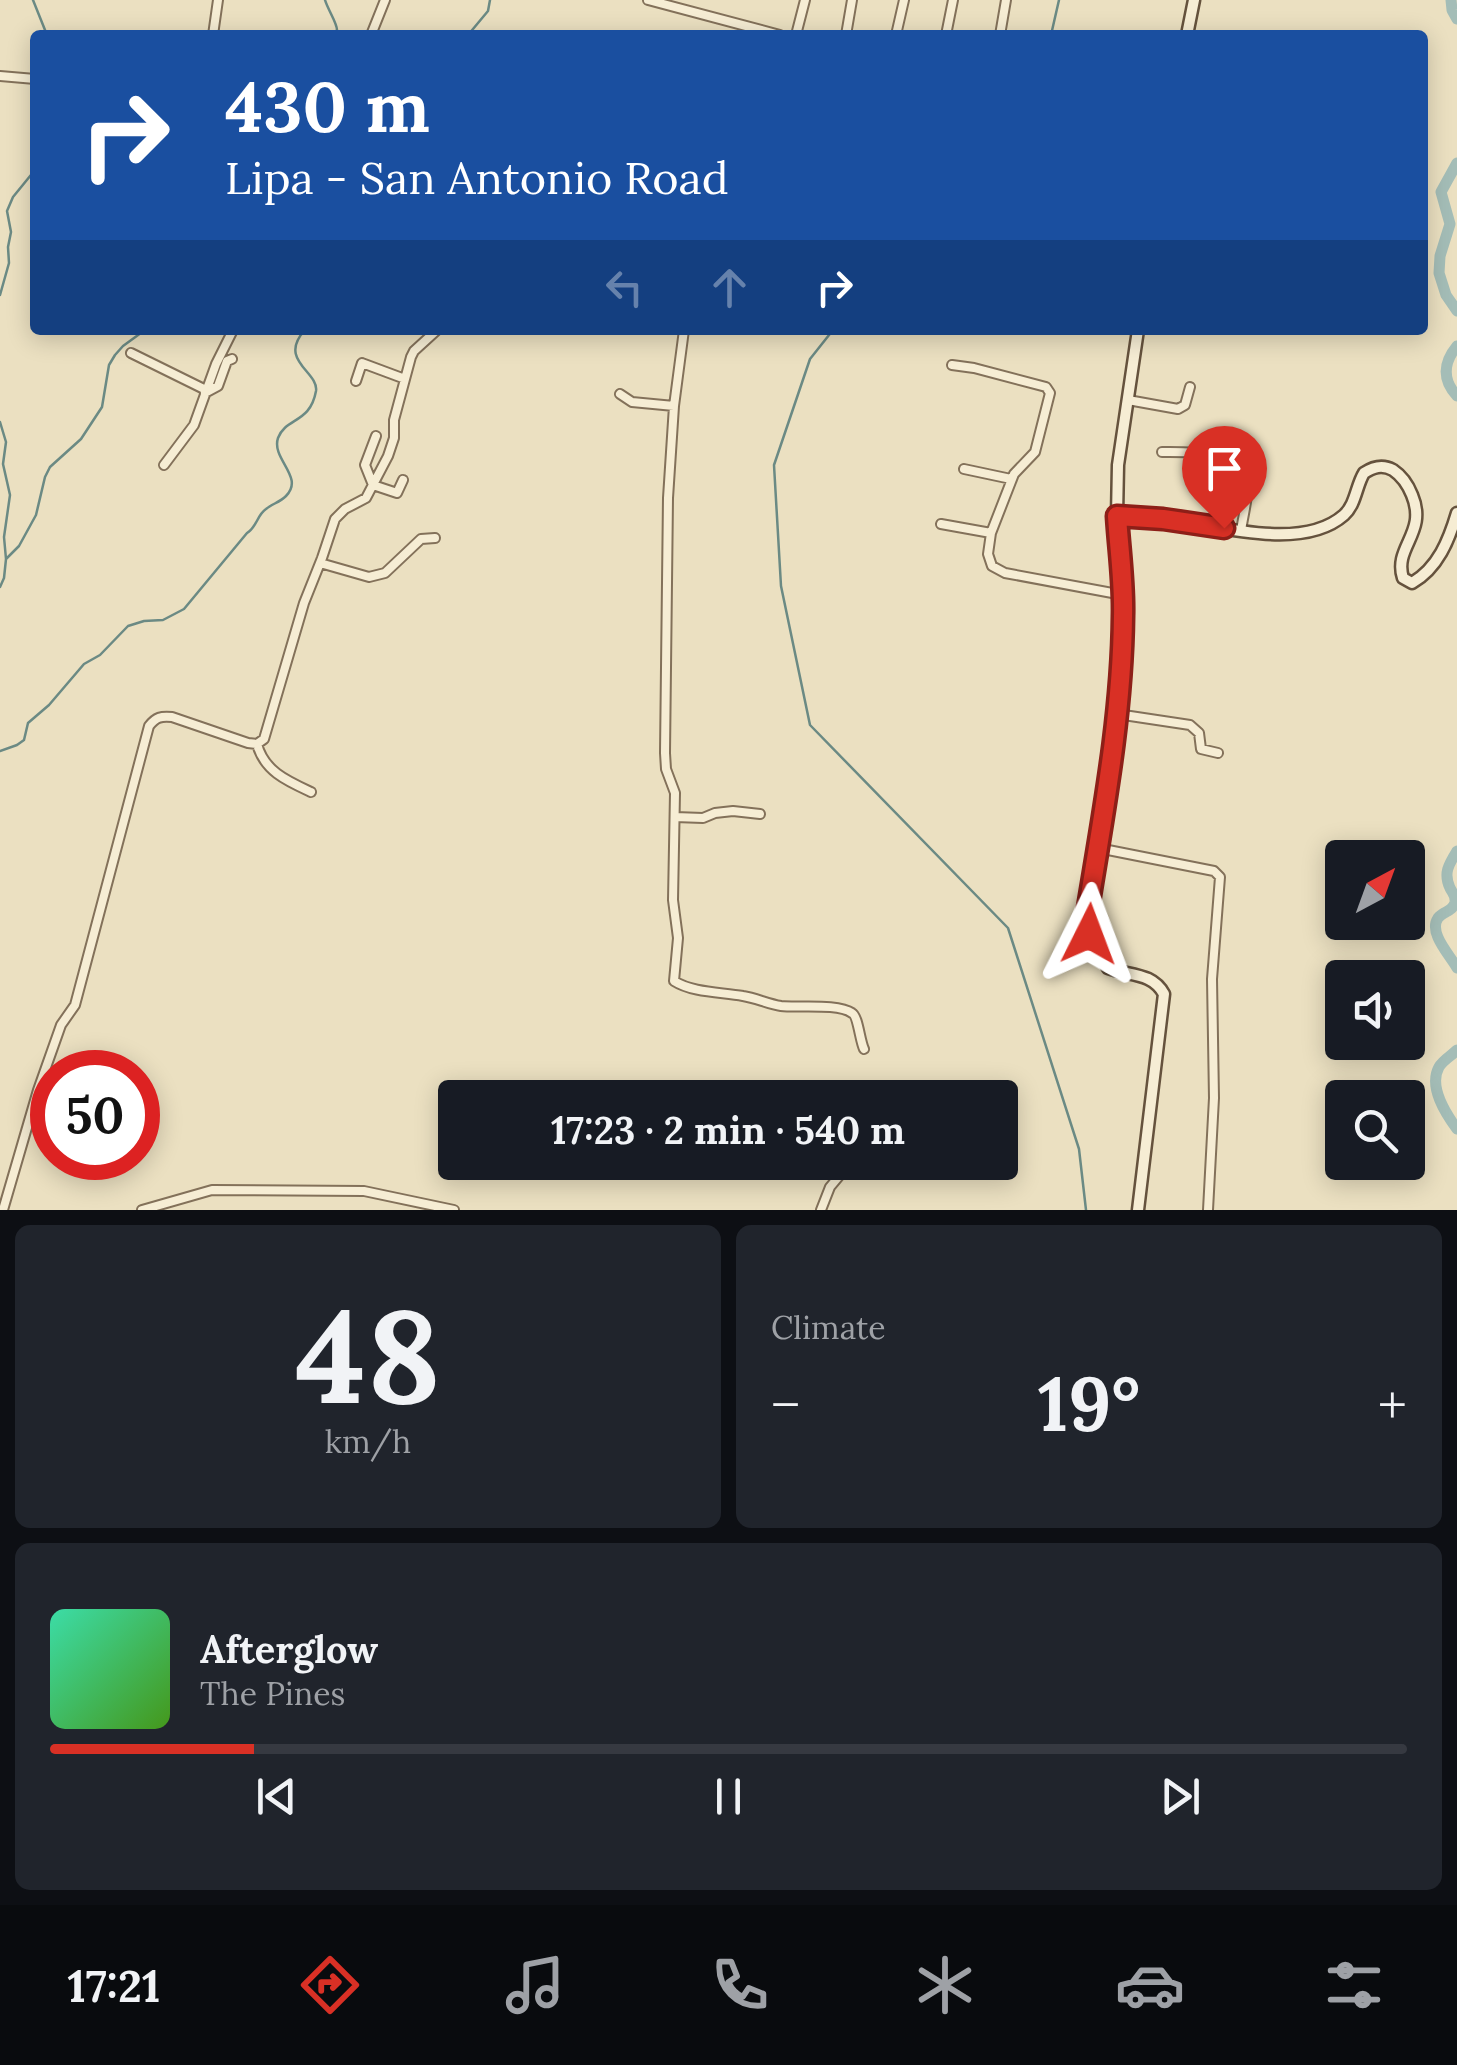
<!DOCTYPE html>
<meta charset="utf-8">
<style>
body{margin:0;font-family:Lora,serif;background:#20242c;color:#f1f3f6;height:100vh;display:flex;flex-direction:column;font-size:38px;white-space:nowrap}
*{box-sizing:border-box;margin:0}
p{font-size:32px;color:#9ea1a6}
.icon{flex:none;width:55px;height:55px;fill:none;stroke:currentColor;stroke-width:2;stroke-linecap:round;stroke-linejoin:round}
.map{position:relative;height:1210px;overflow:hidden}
.side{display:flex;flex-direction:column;gap:15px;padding:15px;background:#0d0f14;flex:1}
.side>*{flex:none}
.top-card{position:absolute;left:30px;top:30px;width:1398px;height:305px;border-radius:10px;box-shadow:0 5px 25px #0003;background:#1a4fa0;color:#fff;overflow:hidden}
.needle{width:65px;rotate:41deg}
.fabs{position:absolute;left:1325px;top:840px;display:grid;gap:20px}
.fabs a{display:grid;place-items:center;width:100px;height:100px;border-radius:10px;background:#171b24;box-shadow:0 5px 25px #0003;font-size:50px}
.speed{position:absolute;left:30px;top:1050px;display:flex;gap:20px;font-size:50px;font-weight:700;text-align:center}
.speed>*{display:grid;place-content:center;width:130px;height:130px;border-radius:50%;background:#171b24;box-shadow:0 5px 25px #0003;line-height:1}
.speed .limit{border:15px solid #d22;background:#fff;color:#111}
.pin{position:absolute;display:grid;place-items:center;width:85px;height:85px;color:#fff;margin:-102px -42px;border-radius:50% 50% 50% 0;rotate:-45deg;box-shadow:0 0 10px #0007}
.pin .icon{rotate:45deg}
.me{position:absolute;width:110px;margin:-55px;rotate:3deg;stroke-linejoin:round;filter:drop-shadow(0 0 8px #0008)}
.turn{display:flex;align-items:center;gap:35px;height:210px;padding:0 30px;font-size:45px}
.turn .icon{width:130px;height:130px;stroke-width:2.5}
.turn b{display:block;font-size:70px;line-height:85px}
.lanes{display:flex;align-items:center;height:95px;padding:0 30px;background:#0003;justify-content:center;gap:50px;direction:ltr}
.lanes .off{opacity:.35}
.big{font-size:75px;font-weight:700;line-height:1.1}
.side .tile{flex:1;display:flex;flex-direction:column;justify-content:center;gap:15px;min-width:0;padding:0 35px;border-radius:15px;background:#20242c}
.side .dial{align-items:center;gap:0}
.dial b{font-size:130px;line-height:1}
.song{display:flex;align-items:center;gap:30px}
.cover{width:120px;height:120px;border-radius:15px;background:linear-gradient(135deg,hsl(160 70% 55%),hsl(100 70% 35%))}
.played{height:10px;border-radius:5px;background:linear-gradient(90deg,#d93025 15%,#363941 15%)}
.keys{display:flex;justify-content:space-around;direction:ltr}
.heat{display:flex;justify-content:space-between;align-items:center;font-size:55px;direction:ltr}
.side .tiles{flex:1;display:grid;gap:15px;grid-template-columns:1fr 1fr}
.tile:last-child{grid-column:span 2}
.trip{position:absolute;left:438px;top:1080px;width:580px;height:100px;border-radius:10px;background:#171b24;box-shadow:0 5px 25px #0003;font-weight:700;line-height:100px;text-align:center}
.tab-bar{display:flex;height:160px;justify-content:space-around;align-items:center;background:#090b0e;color:#9ea1a6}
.tab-bar .icon{width:70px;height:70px}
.tab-bar .on{color:#d93025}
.tab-bar b{font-size:45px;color:#f1f3f6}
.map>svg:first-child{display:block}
</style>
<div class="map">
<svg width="1457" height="1210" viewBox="0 0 1457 1210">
<rect width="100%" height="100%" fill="#ebe0c1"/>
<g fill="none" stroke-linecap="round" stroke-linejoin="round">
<path stroke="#6b8a84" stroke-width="2.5" d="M33 0 47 35
M325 0C328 10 337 23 337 30L333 35
M468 35 488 11 490 0
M1051 35 1059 0
M0 295 9 263 8 247 11 232 7 211 13 197 35 170
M833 330 810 359 774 465 781 586 810 725 1008 928 1079 1149 1086 1210
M0 422 6 442 3 464 10 495 4 537 6 559 4 578 0 587
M6 559 19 546 36 515 45 477 50 467 81 439 102 407 109 365 115 355 123 346 145 330
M0 751 17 745 24 740 28 723 49 705 84 664 100 655 128 626 144 621 163 620 184 609 247 533C257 527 257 515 266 509 272 504 280 502 286 496 305 477 271 459 278 438 286 417 310 424 316 391 319 372 277 360 305 330"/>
<path stroke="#a4bdb7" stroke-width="11" d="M1451 0 1452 10 1457 19
M1457 163 1441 192 1450 224 1440 256 1439 273 1446 295 1457 311
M1457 346C1443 363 1442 380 1457 396
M1457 851C1449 864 1443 873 1450 888 1453 894 1456 896 1455 902 1453 912 1443 911 1438 918 1428 933 1450 955 1457 968
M1457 1050C1451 1056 1443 1060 1439 1067 1428 1087 1446 1114 1457 1129"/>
<defs>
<path id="street" d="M648 0 780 35
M213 35 218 0
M371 35 385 0
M796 35 805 0
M846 35 852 0
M896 35 904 0
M946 35 953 0
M1000 35 1006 0
M0 76 35 79
M684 330 674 406 668 498 665 753 666 769 675 793 673 900 678 938 674 981C693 993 721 992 743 996 756 998 768 1004 781 1006 798 1008 838 1003 852 1013 858 1016 860 1041 864 1049
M131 353 206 390
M952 365 974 368 1046 387 1050 393 1035 452 1014 474 991 533 988 554 992 566 1005 573 1123 595
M356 381 362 363 405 379
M205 393 218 386 227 361 232 359
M620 394 632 402 674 406
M1128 400 1178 409 1185 405 1190 387
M376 436 365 465 373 485 397 493 403 480
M1162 452C1181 452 1245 450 1248 475 1250 490 1243 516 1241 531
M164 465 194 425 216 364 233 330
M964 469 1011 479
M941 524 991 533
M320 563 369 577 385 573 421 539 435 538
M1117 714 1190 725 1199 733 1201 749 1218 753
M257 744C264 771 287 781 311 792
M675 817 703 818 715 813 733 811 760 814
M1098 848 1214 871 1220 877 1212 979 1214 1098 1208 1210
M3 1210 38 1090 61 1025 75 1005 149 726C156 717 161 716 172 717L248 743 257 744 264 739 304 603 322 558 335 519 345 509 366 498 388 456 394 438V420L411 357 414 351 437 330
M142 1210 212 1190 364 1191 454 1210
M821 1210 830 1187 851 1162"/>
<path id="secondary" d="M1187 35 1194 0
M1138 330 1118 465 1117 516 1123 615 1116 724 1087 914 1089 934 1108 968C1129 976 1152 972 1164 994L1138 1210
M1117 516C1132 517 1148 517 1163 519 1214 524 1301 553 1344 515 1356 504 1356 486 1364 473 1373 467 1382 464 1393 470 1402 476 1408 485 1412 495 1428 533 1393 547 1403 578L1412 583C1438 568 1449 540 1457 513"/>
</defs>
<use href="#street" stroke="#83715a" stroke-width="12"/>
<use href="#secondary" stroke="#65523d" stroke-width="15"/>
<use href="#street" stroke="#f6edd4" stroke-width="8"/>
<use href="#secondary" stroke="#f6edd4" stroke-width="10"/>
</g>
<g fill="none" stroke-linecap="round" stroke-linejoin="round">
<defs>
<path id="route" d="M1089 934 1087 914C1103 815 1122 717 1123 616 1124 583 1119 549 1117 516L1163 519 1224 528"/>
</defs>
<use href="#route" stroke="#8d1f18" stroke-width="25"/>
<use href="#route" stroke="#d93025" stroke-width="18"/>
</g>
</svg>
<div class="fabs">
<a><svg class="needle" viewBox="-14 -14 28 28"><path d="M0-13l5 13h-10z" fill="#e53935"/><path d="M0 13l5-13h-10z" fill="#9ea1a6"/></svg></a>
<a><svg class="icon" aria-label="sound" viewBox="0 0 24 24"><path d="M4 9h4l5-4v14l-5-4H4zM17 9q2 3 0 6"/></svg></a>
<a><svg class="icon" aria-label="search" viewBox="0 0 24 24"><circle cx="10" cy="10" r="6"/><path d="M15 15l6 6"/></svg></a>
</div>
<div class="speed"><div class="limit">50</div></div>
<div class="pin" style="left:1224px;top:528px;background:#d93025"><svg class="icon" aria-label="arrive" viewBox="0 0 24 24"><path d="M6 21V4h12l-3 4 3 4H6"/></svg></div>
<svg class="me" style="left:1089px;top:934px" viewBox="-20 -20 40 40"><path d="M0-17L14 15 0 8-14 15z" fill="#d93025" stroke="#fff" stroke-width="4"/></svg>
<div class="trip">17:23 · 2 min · 540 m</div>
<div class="top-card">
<div class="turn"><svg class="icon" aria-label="right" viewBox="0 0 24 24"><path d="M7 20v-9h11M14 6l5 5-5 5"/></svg><div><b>430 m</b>Lipa - San Antonio Road</div></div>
<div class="lanes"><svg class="icon off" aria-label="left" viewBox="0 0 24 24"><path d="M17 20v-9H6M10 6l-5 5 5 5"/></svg><svg class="icon off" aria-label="ahead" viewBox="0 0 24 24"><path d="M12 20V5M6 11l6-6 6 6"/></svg><svg class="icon" aria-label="right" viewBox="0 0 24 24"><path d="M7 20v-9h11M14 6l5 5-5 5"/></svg></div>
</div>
</div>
<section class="side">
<div class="tiles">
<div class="tile dial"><b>48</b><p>km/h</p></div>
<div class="tile"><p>Climate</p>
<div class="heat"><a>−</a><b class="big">19°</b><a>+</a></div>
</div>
<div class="tile">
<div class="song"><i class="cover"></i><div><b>Afterglow</b><p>The Pines</p></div></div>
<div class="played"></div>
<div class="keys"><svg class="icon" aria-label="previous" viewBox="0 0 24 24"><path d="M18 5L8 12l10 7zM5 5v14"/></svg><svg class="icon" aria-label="pause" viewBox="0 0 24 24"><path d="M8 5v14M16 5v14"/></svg><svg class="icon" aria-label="next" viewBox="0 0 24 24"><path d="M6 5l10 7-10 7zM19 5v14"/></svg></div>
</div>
</div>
</section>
<nav class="tab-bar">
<b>17:21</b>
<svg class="icon on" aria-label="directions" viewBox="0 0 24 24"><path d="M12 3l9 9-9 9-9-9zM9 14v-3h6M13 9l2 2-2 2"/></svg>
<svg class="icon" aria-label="music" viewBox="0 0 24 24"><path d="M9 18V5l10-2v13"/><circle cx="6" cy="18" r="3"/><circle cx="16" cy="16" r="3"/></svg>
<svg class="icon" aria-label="phone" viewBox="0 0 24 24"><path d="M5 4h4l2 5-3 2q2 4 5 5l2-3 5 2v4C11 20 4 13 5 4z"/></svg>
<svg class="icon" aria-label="climate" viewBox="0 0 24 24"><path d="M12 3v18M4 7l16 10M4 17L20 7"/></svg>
<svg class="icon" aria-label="car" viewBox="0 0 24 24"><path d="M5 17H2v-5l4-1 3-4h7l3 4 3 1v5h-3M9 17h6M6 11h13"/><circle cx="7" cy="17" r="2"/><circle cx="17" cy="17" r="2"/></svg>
<svg class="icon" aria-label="filters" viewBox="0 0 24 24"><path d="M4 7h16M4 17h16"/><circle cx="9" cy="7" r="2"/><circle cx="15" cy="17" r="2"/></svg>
</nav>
